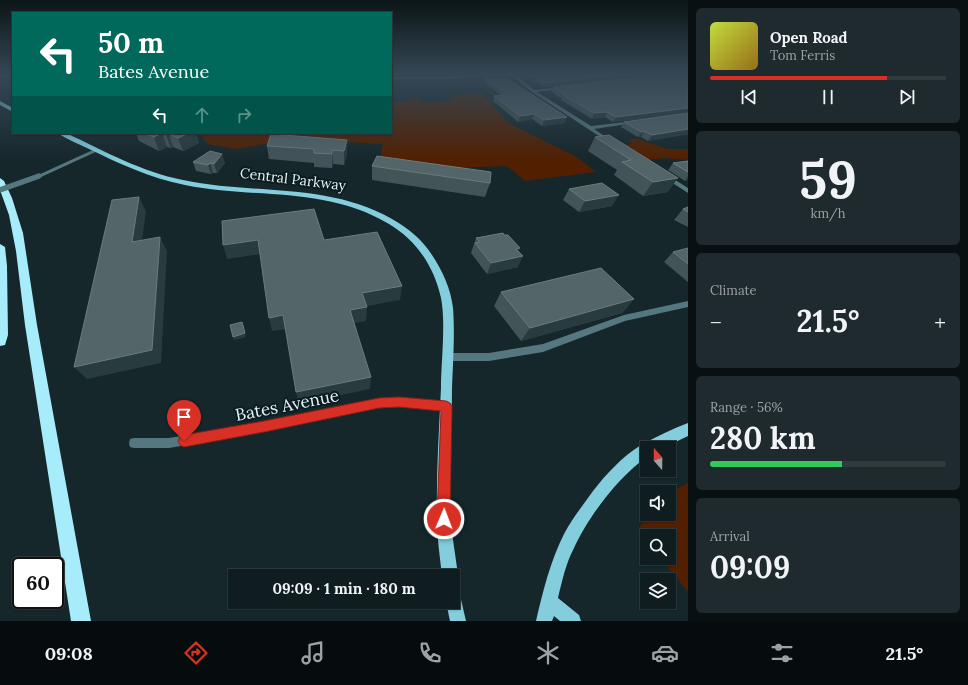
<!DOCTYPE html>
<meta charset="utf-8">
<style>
body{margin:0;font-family:Lora,serif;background:#1e2a2d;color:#f1f3f6;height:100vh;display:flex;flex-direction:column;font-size:15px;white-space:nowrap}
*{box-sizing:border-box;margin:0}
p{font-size:13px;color:#9ca2a5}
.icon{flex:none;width:22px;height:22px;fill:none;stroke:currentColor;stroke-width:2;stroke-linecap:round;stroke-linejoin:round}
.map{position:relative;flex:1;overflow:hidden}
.drawer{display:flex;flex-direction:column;gap:8px;padding:8px;background:#091012;width:280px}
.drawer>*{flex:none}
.top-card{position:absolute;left:12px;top:12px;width:380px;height:122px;border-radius:0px;box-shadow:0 1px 3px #0004,0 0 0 1px #303b3e;background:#00695c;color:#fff;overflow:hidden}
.needle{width:26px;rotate:340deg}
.buttons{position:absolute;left:640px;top:441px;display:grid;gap:8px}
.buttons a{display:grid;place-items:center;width:36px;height:36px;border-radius:0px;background:#101d20;box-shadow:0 1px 3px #0004,0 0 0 1px #303b3e;font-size:20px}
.speed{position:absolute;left:12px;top:557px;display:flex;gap:8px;font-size:20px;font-weight:700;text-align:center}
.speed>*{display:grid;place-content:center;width:52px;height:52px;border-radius:50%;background:#101d20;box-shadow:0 1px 3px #0004,0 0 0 1px #303b3e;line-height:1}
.speed .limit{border:2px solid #111;border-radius:6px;background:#fff;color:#111}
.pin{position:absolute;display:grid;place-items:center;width:34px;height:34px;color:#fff;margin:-41px -17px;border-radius:50% 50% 50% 0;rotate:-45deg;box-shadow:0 0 4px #0007}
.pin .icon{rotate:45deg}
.me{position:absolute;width:44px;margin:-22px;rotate:1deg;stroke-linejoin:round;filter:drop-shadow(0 0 3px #0008)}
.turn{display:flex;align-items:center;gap:14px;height:84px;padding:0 20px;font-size:18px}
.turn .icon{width:52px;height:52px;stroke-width:2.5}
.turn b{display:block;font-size:28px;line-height:34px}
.lanes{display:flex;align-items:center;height:38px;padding:0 20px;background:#0003;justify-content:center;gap:20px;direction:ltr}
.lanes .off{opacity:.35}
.big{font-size:30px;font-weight:800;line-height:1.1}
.drawer .card{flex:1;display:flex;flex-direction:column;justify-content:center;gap:6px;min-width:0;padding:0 14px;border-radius:6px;background:#1e2a2d}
.drawer .dial{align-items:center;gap:0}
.dial b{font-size:52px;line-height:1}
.song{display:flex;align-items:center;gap:12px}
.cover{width:48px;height:48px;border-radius:6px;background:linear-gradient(135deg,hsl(70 70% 55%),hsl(40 70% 35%))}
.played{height:4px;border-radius:2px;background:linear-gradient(90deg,#d93025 75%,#303b3e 75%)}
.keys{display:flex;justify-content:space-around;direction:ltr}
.heat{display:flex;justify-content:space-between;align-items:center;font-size:22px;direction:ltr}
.charge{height:6px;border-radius:3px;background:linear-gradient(90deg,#34c759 56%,#303b3e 0)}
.trip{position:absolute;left:228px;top:569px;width:232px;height:40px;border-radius:0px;background:#101d20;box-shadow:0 1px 3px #0004,0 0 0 1px #303b3e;font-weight:800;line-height:40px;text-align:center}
.tab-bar{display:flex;height:64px;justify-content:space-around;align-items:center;background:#060c0d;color:#9ca2a5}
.tab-bar .icon{width:28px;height:28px}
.tab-bar .current{color:#d93025}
.tab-bar b{font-size:18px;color:#f1f3f6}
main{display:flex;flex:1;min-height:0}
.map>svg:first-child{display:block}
</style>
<main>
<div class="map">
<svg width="688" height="621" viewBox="0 0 688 621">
<rect width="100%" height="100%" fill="#15272a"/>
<path fill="#521f00" d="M482 93 508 123 577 157 596 172 525 181 507 166 453 168 379 166 383 144 296 139 236 149 208 144 199 133H391V100L393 102H403L416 97 426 103 448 101 455 95Z
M631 139H638L668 149H688V160L665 158 647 160 624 145 632 144 629 140Z
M688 483V592L660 558H669V536H647V542L640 527 647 514H669V493Z"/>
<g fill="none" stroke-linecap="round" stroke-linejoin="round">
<path fill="#55777f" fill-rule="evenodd" d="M473 75H489L455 79H391V77H455Z
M511 75H516L534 90 563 87 562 89 537 92 591 126 634 121 636 122 634 123 594 129 612 141 608 142 532 92Z
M665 176H669L688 188V193L665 178Z
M688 301V307L625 321 543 352 489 361H448L445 360 444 357 445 354 448 353H489L543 344 624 315Z
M399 398 446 401 449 403 451 406 449 409 446 411 399 406 379 407 264 432 169 448H134L130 447 129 443 130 439 134 438H169L264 422 379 399Z"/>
<path fill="#55777f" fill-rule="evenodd" d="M95 149 100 150 41 177 36 176Z"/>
<path fill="#83cddd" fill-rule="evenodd" d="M0 101 13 108V112L0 105Z
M58 133H66C104 151 142 172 183 180 253 195 327 182 392 219 408 228 422 239 432 255 442 270 451 289 453 308 455 332 453 363 452 388 452 431 449 475 451 518 452 538 456 557 458 576L456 582 453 583V576H442C440 557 437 538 437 518 436 475 439 431 441 388 441 362 446 323 441 298 434 266 416 240 389 224 325 186 254 199 185 185 150 178 118 163 87 148 77 143 66 139 58 133Z
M688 423V436L663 448H647V457C619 476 588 517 574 548 566 563 562 581 558 598L579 615 581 621H560L554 616 552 621H536C543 591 550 562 564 534 572 519 583 505 593 491 606 474 622 457 641 445 656 437 672 429 688 423Z
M453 589 459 591 466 621H450L446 602H453Z"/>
<path fill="#a6ecfb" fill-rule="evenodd" d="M0 178 4 181 12 198 23 233 37 325 91 621H71L25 325 16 251 9 215 0 190Z
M0 244 5 247 7 266 8 335 5 345 0 346Z"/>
<path stroke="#55777f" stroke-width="5.5" d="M0 190 39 176"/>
</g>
<path fill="#425458" d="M528 75H660L544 87Z
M688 75V134L648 141 641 137H638L621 127 624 122 679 114 613 122 605 117 592 119 561 100 562 99 551 92 553 87Z
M485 78 567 117 564 123 542 126 532 119 518 122 493 101 494 96 501 95 484 83Z
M136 133H196L199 143 183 151 173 147 171 148 167 147 159 151 139 141Z
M609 135 668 192 643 196 614 175 617 170 588 151 595 137Z
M347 140V154L344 165 333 164 332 168 314 167V163L269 159 267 146Z
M688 161V180L685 181 668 170 673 163Z
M193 162 225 163 217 173H213L211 174 196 171Z
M372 166 490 183 485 197 372 180Z
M569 189 612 206 579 212 563 200Z
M688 207V227L674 220 683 209Z
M476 238 518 251V267L487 274 471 253Z
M688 248V282L664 262 673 252Z
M501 292 634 299 622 313 521 341 494 306Z"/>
<path fill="#283b3e" d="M0 75H7L0 77Z
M618 75H660L544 87 546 83Z
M688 108V113L613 122 616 117Z
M607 112 605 117 592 119 594 113Z
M534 114 532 119 518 122 520 116Z
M567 117 564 123 542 126 544 120Z
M688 129V134L648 141 652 135Z
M644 131 641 137H638L642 132Z
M162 133 167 147 159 151 154 137Z
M189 133H196L199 143 183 151 178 138Z
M169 134 173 147 171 148 166 135Z
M347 140V154L344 165V151Z
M332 150 333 164 332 168Z
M222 154 225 163 217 173 214 164Z
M210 163 213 173 211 174 208 165Z
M688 176V180L685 181Z
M678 178 668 192 643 196 653 182Z
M619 195 612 206 579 212 585 201Z
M139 197 146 211 140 256 132 242Z
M160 237 167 251 161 363 87 379 74 367Z
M258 240 262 254 227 259 223 245Z
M520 248 515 258 523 256 518 267 487 274 491 263 516 249Z
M402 286 400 300 362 307V293Z
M634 299 622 313 521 341 530 328Z
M367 307 366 321 350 324V310Z
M283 315 286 329 272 331 269 318Z
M243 325 246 337 234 340 233 337Z
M371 377 370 389 299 404 296 392Z"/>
<path fill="#536569" stroke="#6b7b7f" d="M536 75H618L546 83Z
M661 75H688V108L616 117 607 112 594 113 564 96 565 95 553 87Z
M485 78 508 79 567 117 544 120 534 114 520 116 494 96 509 94Z
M688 113V129L652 135 644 131 642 132 624 122Z
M144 133H189L178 138 169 134 166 135 162 133 154 137Z
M271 134 347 140 344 151 332 150V154L314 153V149L267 146Z
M609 135 678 178 653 182 622 162 631 160 595 137Z
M210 151 222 154 214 164 210 163 208 165 193 162Z
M377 156 491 172 490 183 372 166Z
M688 161V172L673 163Z
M602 183 619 195 585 201 569 189Z
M139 197 132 242 160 237 152 350 74 367 112 200Z
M688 207V212L683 209Z
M314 209 324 240 377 232 402 286 362 293 367 307 350 310 371 377 296 392 283 315 269 318 258 240 223 245 222 221Z
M503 233 504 235H508L520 248 516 249 523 256 491 263 475 243 480 242 476 238Z
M688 248V264L673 252Z
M601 268 634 299 530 328 501 292Z
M242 322 245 333 233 337 230 325Z"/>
<linearGradient id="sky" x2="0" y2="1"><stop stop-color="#0c1517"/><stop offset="0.46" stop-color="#354755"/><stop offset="1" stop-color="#354755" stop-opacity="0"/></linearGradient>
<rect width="688" height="162" fill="url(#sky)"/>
<path fill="#d93025" stroke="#8d1f18" d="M399 397 446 401 450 403 452 406 450 519 448 524 444 526 439 524 437 519 441 411 399 407 379 408 264 432 184 447 180 445 178 441 180 437 184 435 264 421 379 398Z"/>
<g text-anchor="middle" stroke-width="4" stroke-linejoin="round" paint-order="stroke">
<g font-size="14" fill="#e8f3f5" stroke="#0c1d21">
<text transform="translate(293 179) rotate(7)" y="5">Central Parkway</text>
</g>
<g font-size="17" fill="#e8f3f5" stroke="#0c1d21">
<text transform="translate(287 405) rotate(-11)" y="6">Bates Avenue</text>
</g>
</g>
</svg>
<div class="buttons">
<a><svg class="needle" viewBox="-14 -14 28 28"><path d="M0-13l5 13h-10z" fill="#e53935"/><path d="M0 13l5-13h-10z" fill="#9ca2a5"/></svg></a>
<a><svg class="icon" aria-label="sound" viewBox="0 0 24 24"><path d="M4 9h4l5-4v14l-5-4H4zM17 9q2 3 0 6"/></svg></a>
<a><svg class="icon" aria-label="search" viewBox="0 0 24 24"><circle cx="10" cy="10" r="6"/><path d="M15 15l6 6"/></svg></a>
<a><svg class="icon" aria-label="layers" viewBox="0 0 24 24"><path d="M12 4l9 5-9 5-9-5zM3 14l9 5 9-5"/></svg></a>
</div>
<div class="speed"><div class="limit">60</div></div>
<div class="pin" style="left:184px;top:441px;background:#d93025"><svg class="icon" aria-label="arrive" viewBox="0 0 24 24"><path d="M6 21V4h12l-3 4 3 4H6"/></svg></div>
<svg class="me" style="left:444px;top:519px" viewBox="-20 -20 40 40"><circle r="17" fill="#d93025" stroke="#fff" stroke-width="3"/><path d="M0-11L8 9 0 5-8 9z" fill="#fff"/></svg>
<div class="trip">09:09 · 1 min · 180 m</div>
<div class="top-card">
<div class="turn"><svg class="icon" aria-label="left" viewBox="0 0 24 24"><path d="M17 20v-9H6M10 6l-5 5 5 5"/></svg><div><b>50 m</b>Bates Avenue</div></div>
<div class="lanes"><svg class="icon" aria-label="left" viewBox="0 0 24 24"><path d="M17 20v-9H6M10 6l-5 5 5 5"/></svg><svg class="icon off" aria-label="ahead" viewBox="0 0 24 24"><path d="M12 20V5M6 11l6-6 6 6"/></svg><svg class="icon off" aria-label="right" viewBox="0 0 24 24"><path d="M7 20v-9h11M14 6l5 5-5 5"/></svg></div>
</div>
</div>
<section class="drawer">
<div class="card">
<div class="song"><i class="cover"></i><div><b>Open Road</b><p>Tom Ferris</p></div></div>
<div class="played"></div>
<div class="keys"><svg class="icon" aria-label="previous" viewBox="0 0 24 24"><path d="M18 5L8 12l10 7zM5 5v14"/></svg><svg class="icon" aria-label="pause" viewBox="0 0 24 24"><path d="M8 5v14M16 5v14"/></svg><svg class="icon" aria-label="next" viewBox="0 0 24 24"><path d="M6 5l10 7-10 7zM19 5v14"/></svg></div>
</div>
<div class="card dial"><b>59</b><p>km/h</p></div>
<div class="card"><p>Climate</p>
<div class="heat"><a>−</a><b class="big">21.5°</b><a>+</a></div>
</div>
<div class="card"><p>Range · 56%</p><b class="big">280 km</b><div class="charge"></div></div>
<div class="card"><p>Arrival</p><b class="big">09:09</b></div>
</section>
</main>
<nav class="tab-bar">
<b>09:08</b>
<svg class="icon current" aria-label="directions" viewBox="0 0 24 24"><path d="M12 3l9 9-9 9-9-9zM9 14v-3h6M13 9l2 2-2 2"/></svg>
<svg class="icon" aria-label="music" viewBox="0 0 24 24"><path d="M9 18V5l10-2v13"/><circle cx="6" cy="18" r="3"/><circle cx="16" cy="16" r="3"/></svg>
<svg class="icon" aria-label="phone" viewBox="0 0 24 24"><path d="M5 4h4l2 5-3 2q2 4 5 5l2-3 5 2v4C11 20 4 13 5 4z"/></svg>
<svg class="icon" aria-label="climate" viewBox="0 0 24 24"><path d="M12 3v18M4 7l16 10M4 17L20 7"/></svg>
<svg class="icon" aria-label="car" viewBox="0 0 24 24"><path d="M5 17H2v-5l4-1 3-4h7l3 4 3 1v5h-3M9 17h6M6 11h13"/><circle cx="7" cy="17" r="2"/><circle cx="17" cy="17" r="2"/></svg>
<svg class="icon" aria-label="filters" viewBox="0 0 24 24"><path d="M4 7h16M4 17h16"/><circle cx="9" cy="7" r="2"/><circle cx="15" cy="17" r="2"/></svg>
<b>21.5°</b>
</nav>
